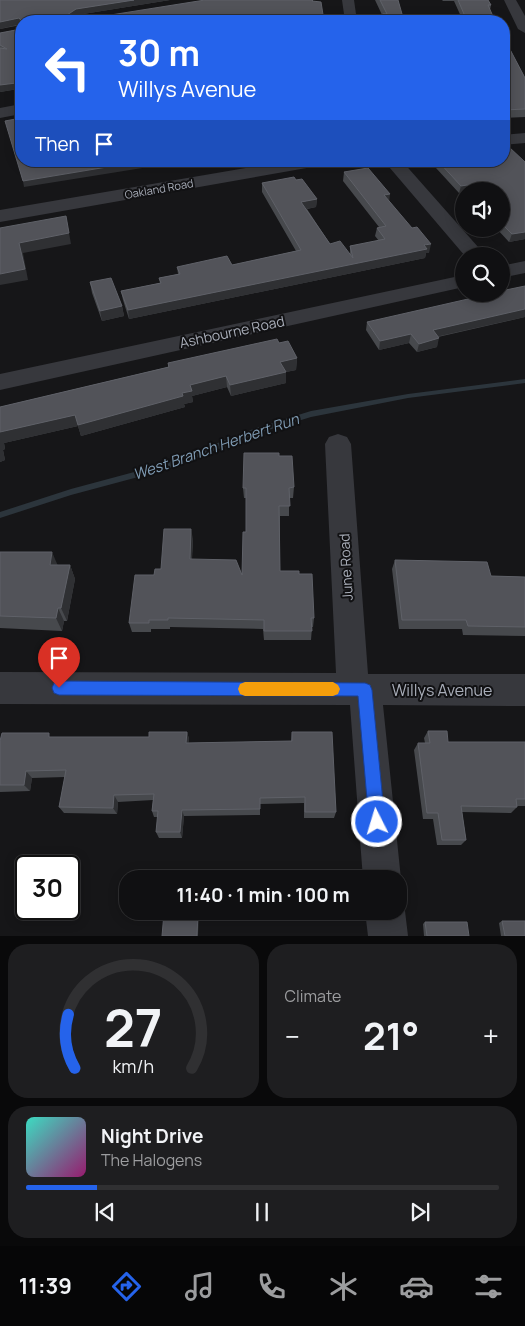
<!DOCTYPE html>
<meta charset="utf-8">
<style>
body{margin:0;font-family:Manrope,sans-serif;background:#1e1e20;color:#f1f3f6;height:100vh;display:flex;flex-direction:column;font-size:19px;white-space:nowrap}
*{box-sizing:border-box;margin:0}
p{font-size:16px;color:#9c9d9f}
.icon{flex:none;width:28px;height:28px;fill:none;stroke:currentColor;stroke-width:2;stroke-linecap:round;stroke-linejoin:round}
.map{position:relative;height:936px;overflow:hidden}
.details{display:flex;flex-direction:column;gap:8px;padding:8px;background:#09090a;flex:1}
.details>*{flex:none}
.banner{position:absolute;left:15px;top:15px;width:495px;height:152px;border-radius:20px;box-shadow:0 2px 12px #0003,0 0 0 1px #303032;background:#2563eb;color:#fff;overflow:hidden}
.buttons{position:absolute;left:455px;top:182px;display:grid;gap:10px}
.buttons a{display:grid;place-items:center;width:55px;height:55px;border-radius:50%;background:#101012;box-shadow:0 2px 12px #0003,0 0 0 1px #303032;font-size:25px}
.speed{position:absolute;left:15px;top:855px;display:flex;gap:10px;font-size:25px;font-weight:700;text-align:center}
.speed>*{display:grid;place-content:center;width:65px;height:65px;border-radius:50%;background:#101012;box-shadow:0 2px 12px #0003,0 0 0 1px #303032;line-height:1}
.speed .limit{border:2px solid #111;border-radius:8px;background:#fff;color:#111}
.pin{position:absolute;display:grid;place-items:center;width:42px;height:42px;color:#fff;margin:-51px -21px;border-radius:50% 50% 50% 0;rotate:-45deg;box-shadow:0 0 5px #0007}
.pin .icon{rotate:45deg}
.me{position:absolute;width:55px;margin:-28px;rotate:355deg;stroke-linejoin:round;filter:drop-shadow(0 0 4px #0008)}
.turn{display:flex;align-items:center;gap:18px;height:105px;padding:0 20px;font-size:22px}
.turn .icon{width:65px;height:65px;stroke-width:2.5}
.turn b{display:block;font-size:35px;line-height:42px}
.then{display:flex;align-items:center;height:48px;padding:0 20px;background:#0003;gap:10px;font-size:19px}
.big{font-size:38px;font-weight:700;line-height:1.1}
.details .widget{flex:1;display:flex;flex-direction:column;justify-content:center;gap:8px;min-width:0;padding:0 18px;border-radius:20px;background:#1e1e20}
.details .dial{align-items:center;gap:0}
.dial svg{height:130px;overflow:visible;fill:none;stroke:#303032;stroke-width:7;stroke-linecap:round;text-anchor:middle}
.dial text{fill:#f1f3f6;stroke:none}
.song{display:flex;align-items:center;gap:15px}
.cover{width:60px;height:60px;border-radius:8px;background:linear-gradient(135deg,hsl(170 70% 55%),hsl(320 70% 35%))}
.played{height:5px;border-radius:2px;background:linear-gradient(90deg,#2563eb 15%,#303032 15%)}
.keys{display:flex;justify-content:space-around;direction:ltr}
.heat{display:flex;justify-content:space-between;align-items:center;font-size:28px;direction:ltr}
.details .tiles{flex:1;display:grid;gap:8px;grid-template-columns:1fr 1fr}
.widget:last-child{grid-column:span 2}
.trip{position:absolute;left:119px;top:870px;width:288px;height:50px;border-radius:20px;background:#101012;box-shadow:0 2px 12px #0003,0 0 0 1px #303032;font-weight:700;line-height:50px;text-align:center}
.dock{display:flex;height:80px;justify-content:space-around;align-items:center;background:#060607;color:#9c9d9f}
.dock .icon{width:35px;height:35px}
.dock .active{color:#2563eb}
.dock b{font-size:22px;color:#f1f3f6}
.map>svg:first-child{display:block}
</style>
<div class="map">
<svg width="525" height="936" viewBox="0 0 525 936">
<rect width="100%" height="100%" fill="#161618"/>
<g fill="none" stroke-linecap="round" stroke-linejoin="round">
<path fill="#2c353c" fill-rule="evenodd" d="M525 379V383L408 398 311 417 262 432 168 469 71 495 0 518V512L71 489 164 464 256 428 311 411 408 394Z"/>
<path fill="#37383d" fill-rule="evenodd" d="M342 0H354L357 21H345Z
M504 0H516L525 16V33L518 29Z
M21 104V114L0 118V108Z
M525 133V143L504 145V135Z
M286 161H326L324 165 318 166 0 222V210Z
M384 161H402L486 256H465Z
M525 261V273L501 278V266Z
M464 275V287L0 390V374Z
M338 434 347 437 351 444 368 674H525V706L383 705 401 879 398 888V879H363L350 705 0 704V672L336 673 325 444 329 437Z
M398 897 405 911 408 936H368L365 911H398Z"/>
</g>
<path fill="#47494d" d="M0 0H170L77 15 74 17H98L317 2 324 21H21V94L18 89 0 92V33L21 29V25L0 29Z
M375 0H398L404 21H383V17Z
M442 0H488L491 5 490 10 495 21H463L454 1H443Z
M504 38 525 78V117L504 118Z
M437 161 525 162V239L509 242 497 229H501V191H464V193H459L436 168Z
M344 172 389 201 429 253H426L425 258 129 319 123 300 121 291 160 283 159 278 178 274 177 267 232 265 296 251 262 192V183L296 180 317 199 316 207 307 209 330 244 350 254V246L379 241 375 236 377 228 379 227 343 181Z
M90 282 122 306 124 316 102 321 92 293Z
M525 317 438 337 437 347 417 352 409 343 379 350 366 330 367 322Z
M279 343 297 358 296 370 286 372V383L231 396 227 387 192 396 193 402 184 404 185 407 81 436 78 426 4 443 5 449 3 450 5 460 0 462V407L168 367V363Z
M279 456 294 487 293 498H289V516H280V571L299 574 314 618 313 627H312L311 640H264L263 629 170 627V629H151V632H132L129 623 154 575 193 539 192 559 242 575 246 532V498H244L243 488Z
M0 552 58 565H70L75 579 67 621H64L62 631 0 628Z
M395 560 491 576 525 577V636L463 635 462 629H399L392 569Z
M428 731 448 742H525V806H517V807L511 813 462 812 466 840 461 845H437L433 819H423L414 750 418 743H425L424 738Z
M187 732 189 739 188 743 291 741 292 732 336 812 334 818H304V803L260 804V815L184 816 182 838H159L156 832 158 817H154L152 811 153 800 118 802 117 814 64 813 59 807 65 777 32 778 30 791 0 792V741L52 737H149Z
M502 921 525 936H501L499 923Z
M425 922 469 936H424L423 924Z"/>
<path fill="#2f3033" d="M134 0H170L77 15 68 21 67 15 76 9Z
M19 18 21 24 0 29V22Z
M16 83 18 89 0 92V85Z
M143 161H186L24 187 23 181Z
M467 185 465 191H464V193H459L461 186Z
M390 194 389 203 384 195Z
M317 199 316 207 301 210V202Z
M66 216 71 244 23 253 28 280 0 285V274L19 243Z
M525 232V239L509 242 512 234Z
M431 244 429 253H426L425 258 129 319 128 310Z
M122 306 124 316 102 321 100 311Z
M525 309V317L431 338 433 330Z
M411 334 409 343 379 350 380 341Z
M439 338 437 347 417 352 419 344Z
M297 358 296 370 286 372V383L231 396 230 385 280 362Z
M226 376 227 387 192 396 193 402 184 404 185 407 81 436 78 426 4 443 5 449 3 450 5 460 0 462V432L75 415 182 393 190 385Z
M191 529 193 539 191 569 190 559Z
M52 552 58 566 50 565Z
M70 565 75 579 67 621 61 608Z
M58 608 64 621 62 631 56 618Z
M187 732 189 739 188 751 186 743Z
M26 771 32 778 30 791 24 785Z
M114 795 118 802 117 814 113 808Z
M182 810 184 816 182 838 180 832Z
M198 913 199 915 198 936H197Z"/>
<path fill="#525359" stroke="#5f6168" d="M0 0H134L76 9 67 15 69 17H98L205 0H313L312 1 321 2 324 21H21V20L19 18 0 22Z
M380 0H398L404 21H384L383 14H387Z
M458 0H488L491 5H488L495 21H467Z
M21 24V91L16 83 0 85V48L7 49 0 45V33L21 29Z
M504 38 525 78V109L504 110Z
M21 118V161H143L23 181 5 121Z
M509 147 525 162V232L512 234 501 223V191H472L467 185 461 186 438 161H504V148Z
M368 168 390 194 384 195 412 228 417 227 431 244 424 245 427 249 128 310 121 291 161 283 159 278 180 274 177 267 227 256 232 265 301 250 262 183 294 177 296 180 302 179 317 199 301 202 330 244 340 241 353 258 350 246 385 239 377 228 386 226 344 172Z
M66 216 69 233 19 243 25 269 0 274V228Z
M111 278 122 306 100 311 90 282Z
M525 286V309L433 330 439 338 419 344 411 334 380 341 367 322 490 294H501V291Z
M277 339 279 343 288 341 297 358 280 362 286 372 230 385 226 376 190 385 192 391 182 393 183 396 78 425 75 415 0 432V407L169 367 168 363Z
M244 453H279V456H292L294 487 289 488 290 506H279L280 571H299V574H312L314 618H311L312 631H264V620L168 618V620H149V623H129L135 575H154L155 569H161L164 529H191L190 559 236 560 242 575 243 532H246V488H243Z
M0 552H52L50 565H70L61 608H58L56 618 0 616Z
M395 560 487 562 491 576 525 577V627L468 626 466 620H402Z
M428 731H447L448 742H525V799H516L517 807 461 806 466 840H442L438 813H427L418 743H430Z
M149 732H187L186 743 292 741V732H332L336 812H305V797L260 798V809L182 810 180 832H156L158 811H152L154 794 114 795 113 808 59 807 66 770 26 771 24 785H0V741L2 733H49V737H149Z
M41 865H63L62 866H41Z
M164 913H198L197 936H162Z
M502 921H525V936H505Z
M425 922H467L469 936H427Z"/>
<path fill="#2563eb" stroke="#184099" d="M59 681 365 683 370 685 372 690 385 822 383 828 377 830 372 828 369 822 358 696 59 695 54 693 52 688 54 683Z"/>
<path fill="#f59e0b" d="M245 682H333L338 685 340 689 338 694 333 696H245L240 694 238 689 240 684Z"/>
<g text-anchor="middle" stroke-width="4" stroke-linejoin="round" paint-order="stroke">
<g font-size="11" fill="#a8adb8" stroke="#111113">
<text transform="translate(159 189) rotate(-10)" y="4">Oakland Road</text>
</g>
<g font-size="14" fill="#a8adb8" stroke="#111113">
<text transform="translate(232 332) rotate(-12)" y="5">Ashbourne Road</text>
<text transform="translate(346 567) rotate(-93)" y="5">June Road</text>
</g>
<g font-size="15" font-style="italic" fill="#7f9bb3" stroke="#111113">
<text transform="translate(216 447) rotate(-19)" y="5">West Branch Herbert Run</text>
</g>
<g font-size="16" fill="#a8adb8" stroke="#111113">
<text x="442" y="696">Willys Avenue</text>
</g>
</g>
</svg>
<div class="buttons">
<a><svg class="icon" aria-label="sound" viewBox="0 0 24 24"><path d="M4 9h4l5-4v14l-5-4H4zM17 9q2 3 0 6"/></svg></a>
<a><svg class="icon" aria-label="search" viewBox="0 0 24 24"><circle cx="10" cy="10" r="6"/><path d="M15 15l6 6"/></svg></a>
</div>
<div class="speed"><div class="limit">30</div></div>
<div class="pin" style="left:59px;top:688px;background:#d93025"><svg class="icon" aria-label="arrive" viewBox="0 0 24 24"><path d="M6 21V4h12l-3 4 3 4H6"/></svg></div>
<svg class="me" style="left:377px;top:822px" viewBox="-20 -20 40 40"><circle r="17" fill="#2563eb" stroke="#fff" stroke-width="3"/><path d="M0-11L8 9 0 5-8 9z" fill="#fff"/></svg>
<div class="trip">11:40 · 1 min · 100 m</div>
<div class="banner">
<div class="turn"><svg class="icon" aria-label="left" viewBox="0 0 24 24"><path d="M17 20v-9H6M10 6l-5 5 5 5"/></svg><div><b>30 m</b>Willys Avenue</div></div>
<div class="then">Then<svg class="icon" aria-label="arrive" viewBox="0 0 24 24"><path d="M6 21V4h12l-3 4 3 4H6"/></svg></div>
</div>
</div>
<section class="details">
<div class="tiles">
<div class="widget dial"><svg viewBox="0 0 100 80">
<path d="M14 69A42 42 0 1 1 86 69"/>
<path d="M14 69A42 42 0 0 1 10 36" stroke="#2563eb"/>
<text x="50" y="56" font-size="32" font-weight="700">27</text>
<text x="50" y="72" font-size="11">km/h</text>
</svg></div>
<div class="widget"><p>Climate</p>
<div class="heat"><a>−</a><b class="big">21°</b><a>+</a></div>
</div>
<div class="widget">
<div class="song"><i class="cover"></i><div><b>Night Drive</b><p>The Halogens</p></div></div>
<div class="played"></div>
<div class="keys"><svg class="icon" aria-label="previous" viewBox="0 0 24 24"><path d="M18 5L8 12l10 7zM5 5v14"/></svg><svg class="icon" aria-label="pause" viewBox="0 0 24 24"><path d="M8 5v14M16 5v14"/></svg><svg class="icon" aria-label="next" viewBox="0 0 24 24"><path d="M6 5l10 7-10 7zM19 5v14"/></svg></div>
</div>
</div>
</section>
<nav class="dock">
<b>11:39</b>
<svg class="icon active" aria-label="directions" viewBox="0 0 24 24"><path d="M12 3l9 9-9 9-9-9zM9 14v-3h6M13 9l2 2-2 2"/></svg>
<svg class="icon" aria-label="music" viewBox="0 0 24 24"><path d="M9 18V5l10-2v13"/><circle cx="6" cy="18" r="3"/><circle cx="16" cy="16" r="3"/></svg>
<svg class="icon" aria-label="phone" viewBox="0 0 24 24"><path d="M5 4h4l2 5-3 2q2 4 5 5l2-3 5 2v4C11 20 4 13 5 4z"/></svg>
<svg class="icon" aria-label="climate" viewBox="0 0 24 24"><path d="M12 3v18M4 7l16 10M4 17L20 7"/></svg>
<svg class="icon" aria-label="car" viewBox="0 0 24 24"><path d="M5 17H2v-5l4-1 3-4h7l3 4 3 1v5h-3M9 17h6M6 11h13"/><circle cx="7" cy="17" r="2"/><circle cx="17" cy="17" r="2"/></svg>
<svg class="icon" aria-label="filters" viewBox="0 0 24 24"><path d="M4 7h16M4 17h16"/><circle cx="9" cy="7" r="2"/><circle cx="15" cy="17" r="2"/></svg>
</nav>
